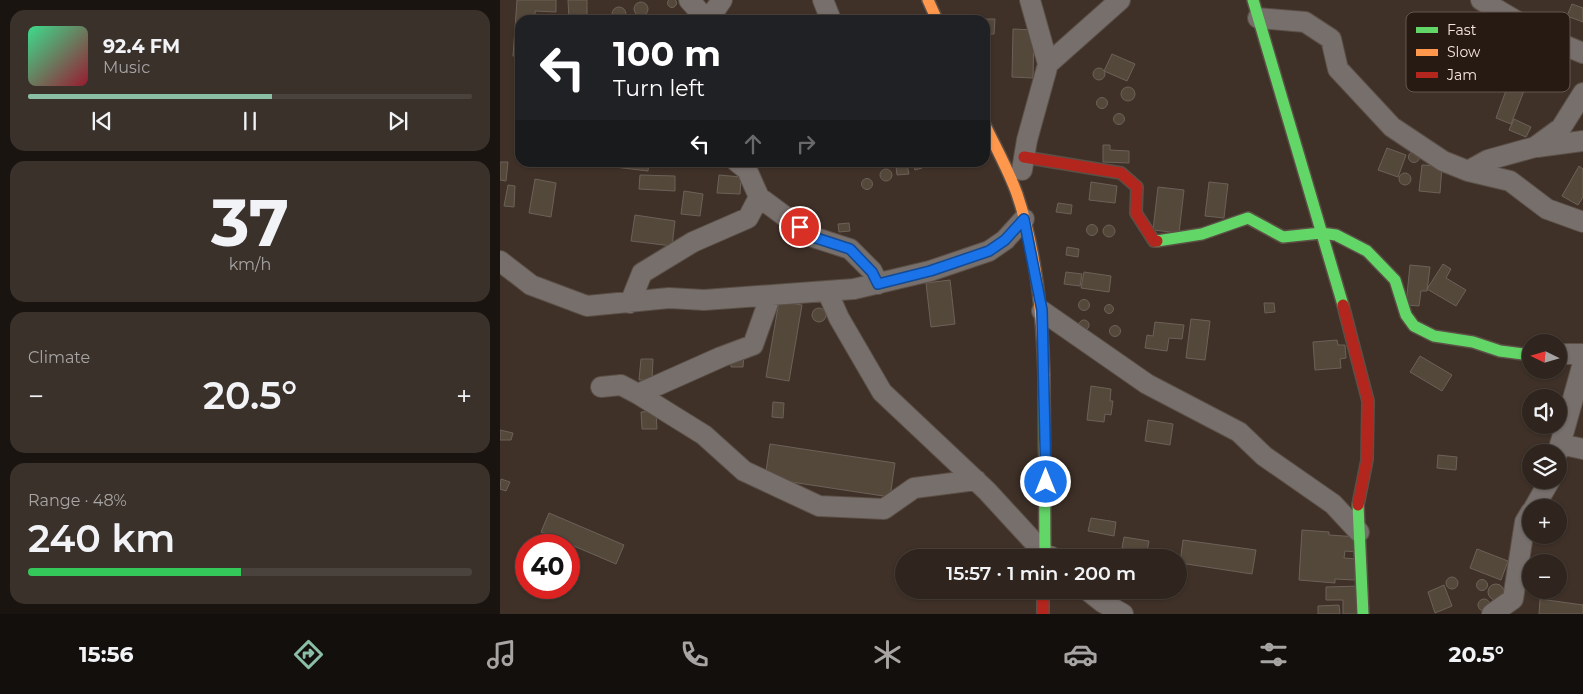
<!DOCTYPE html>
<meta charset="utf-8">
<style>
body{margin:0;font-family:Montserrat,sans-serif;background:#3b312b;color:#f1f3f6;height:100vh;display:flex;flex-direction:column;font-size:19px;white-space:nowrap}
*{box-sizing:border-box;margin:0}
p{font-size:16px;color:#a7a5a4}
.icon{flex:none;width:28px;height:28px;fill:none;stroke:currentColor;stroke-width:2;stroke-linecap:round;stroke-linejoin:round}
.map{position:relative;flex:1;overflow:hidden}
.side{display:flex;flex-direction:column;gap:10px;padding:10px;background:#1a1410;width:500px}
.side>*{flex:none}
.guide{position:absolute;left:15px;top:15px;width:475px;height:152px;border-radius:15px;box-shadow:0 1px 4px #0004,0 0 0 1px #4a423c;background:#202124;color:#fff;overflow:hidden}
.needle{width:32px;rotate:275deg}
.buttons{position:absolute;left:1022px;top:334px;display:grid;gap:10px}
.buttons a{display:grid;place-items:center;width:45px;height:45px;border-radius:50%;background:#2f251e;box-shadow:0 1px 4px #0004,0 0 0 1px #4a423c;font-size:25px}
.speed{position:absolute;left:15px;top:534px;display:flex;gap:10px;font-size:25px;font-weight:700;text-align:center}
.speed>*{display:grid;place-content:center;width:65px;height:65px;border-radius:50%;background:#2f251e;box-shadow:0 1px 4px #0004,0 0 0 1px #4a423c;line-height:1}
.speed .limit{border:8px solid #d22;background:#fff;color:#111}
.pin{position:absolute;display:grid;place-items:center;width:42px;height:42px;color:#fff;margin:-21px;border:2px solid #fff;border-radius:50%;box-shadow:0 1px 5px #0007}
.me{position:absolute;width:55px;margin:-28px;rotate:0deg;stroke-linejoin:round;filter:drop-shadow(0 0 4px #0008)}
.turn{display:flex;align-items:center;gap:18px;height:105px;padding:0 15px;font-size:22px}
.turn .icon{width:65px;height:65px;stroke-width:2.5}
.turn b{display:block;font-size:35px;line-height:42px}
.lanes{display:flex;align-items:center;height:48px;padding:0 15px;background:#0003;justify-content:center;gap:25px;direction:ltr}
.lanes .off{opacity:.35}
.big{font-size:38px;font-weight:600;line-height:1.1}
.side .card{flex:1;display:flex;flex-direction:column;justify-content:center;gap:8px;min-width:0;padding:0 18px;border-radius:15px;background:#3b312b}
.side .dial{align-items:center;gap:0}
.dial b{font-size:65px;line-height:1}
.song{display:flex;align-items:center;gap:15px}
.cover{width:60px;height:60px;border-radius:8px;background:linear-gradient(135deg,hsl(150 70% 55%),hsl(350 70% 35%))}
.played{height:5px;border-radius:2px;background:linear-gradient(90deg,#8abfa5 55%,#4a423c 55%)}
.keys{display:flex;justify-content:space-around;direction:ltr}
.heat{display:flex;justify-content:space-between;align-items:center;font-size:28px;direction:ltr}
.charge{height:8px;border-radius:4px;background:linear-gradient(90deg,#34c759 48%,#4a423c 0)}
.trip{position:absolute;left:395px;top:549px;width:292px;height:50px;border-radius:25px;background:#2f251e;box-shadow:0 1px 4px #0004,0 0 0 1px #4a423c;font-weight:600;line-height:50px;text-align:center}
.menu{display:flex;height:80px;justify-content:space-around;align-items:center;background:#130f0c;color:#a7a5a4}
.menu .icon{width:35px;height:35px}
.menu .active{color:#8abfa5}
.menu b{font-size:22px;color:#f1f3f6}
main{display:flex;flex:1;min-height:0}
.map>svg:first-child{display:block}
</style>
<main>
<section class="side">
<div class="card">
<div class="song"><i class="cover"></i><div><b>92.4 FM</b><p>Music</p></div></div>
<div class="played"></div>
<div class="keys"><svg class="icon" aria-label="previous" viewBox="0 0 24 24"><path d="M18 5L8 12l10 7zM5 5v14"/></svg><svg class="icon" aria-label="pause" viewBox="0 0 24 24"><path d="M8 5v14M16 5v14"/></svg><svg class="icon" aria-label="next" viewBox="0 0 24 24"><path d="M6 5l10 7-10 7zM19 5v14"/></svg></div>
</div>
<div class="card dial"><b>37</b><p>km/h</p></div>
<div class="card"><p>Climate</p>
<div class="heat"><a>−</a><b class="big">20.5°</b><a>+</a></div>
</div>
<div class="card"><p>Range · 48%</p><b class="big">240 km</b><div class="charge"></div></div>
</section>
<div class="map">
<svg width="1083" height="614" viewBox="0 0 1083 614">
<rect width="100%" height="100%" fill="#3f3128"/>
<path fill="#54483b" stroke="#6c6158" d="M167.5 3a4.5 4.5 0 1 1 9 0a4.5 4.5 0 1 1-9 0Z
M17 0H56V12L35 11V20H20V57L13 56Z
M68 0H87V20H69Z
M134 9a7 7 0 1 1 14 0a7 7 0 1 1-14 0Z
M1072 4 1083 8V22L1067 16Z
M112 14a7 7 0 1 1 14 0a7 7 0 1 1-14 0Z
M479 19H495L494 34H485V20Z
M513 29 534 30 533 78 512 77Z
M612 54 635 64 627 81 604 71Z
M593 74a6 6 0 1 1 12 0a6 6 0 1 1-12 0Z
M1008 85 1024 91 1011 124 996 118Z
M621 94a7 7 0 1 1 14 0a7 7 0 1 1-14 0Z
M596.5 103a5.5 5.5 0 1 1 11 0a5.5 5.5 0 1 1-11 0Z
M613.5 119a5.5 5.5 0 1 1 11 0a5.5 5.5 0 1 1-11 0Z
M1014 119 1031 127 1026 137 1009 130Z
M603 145H610V150L629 151V163L603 162Z
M887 148 906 155 898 177 878 170Z
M908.5 157a5.5 5.5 0 1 1 11 0a5.5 5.5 0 1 1-11 0Z
M0 162H8L6 181 0 180Z
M106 162H149L148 171 106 166Z
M412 162H423L424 164 422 168 415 170Z
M407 165 409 174 397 175 396 166Z
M922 165 942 166 940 193 919 191Z
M1079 166 1083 169V197L1078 205 1062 196Z
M380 175a6 6 0 1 1 12 0a6 6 0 1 1-12 0Z
M899 179a6 6 0 1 1 12 0a6 6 0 1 1-12 0Z
M140 175 175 176V191L139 189Z
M219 175 241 177 240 194 217 193Z
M361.5 184a5.5 5.5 0 1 1 11 0a5.5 5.5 0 1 1-11 0Z
M35 179 56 183 51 217 29 213Z
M591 182 617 186 615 203 589 200Z
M709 182 728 184 724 218 705 216Z
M8 185 15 186 14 207 4 206Z
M658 187 684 190 679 233 653 230Z
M184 191 203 194 200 216 181 214Z
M558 203 572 205 571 214 556 212Z
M135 215 175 221 172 246 131 241Z
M349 223 350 231 339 232 338 224Z
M586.5 230a5.5 5.5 0 1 1 11 0a5.5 5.5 0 1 1-11 0Z
M603 231a6 6 0 1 1 12 0a6 6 0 1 1-12 0Z
M567 247 579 249 578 257 566 255Z
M943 264 951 269 946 278 966 290 956 306 927 289Z
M910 265 930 267 927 291H921L919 306 906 305Z
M566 272 582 274 580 286 564 284Z
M584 272 611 276 609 292 581 288Z
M450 280 455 324 431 327 426 283Z
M578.5 305a5.5 5.5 0 1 1 11 0a5.5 5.5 0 1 1-11 0Z
M279 301 302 305 289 381 266 377Z
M764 303H774L775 312 765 313Z
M604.5 309a4.5 4.5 0 1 1 9 0a4.5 4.5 0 1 1-9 0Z
M312 315a7 7 0 1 1 14 0a7 7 0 1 1-14 0Z
M691 319 710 321 705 360 686 358Z
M579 325a5 5 0 1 1 10 0a5 5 0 1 1-10 0Z
M655 322 684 325 682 339 669 338 667 351 645 348 647 335 653 336Z
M609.5 331a5.5 5.5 0 1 1 11 0a5.5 5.5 0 1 1-11 0Z
M837 340 838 345H845L846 358 840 359 841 368 815 370 813 342Z
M232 354 244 355 243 367H231Z
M920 356 952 375 942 391 910 372Z
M141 359H153L152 380H139Z
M591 386 611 389 610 401H613L611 415 605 414 604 422 587 420Z
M273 402 284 403 283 418 272 417Z
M156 411 157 429H142L141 412Z
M648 420 673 424 670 445 645 441Z
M0 430 13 433 11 440H0Z
M270 444 395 463 390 497 265 478Z
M938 455 957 457 956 470 937 468Z
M1 479 10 482 6 491 0 489Z
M49 513 124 545 116 564 41 532Z
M591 518 616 522 614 536 588 531Z
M802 530 829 532V535L858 537 857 552 845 551 844 558 857 559 855 580 835 579V583L799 580Z
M624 537 649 541 647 552 622 548Z
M683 540 756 550 752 574 680 563Z
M575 549H593V558H575Z
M977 549 1008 561 1001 580 970 568Z
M946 583a6 6 0 1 1 12 0a6 6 0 1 1-12 0Z
M976.5 585a5.5 5.5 0 1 1 11 0a5.5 5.5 0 1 1-11 0Z
M988 592a8 8 0 1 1 16 0a8 8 0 1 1-16 0Z
M944 585 952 606 935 613 928 592Z
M861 586V614H843V600H826V587Z
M1040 599 1083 605V614H1039Z
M978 605a6 6 0 1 1 12 0a6 6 0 1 1-12 0Z
M839 605 840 614H818V606Z"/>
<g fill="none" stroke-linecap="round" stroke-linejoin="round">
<defs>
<path id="street" d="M189 0 207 20
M323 0 331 20
M981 0 1042 36 1083 53
M758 18 805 22 831 39 838 69 892 127 943 161 968 171 988 160 1035 147 1061 128 1083 93
M208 20 222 0
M548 64 620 0
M1037 147 1083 141
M237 162 247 170 259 197 313 237 350 249 372 271 378 284
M522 170 527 140 548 64 530 0
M968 171 1010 181 1047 209 1083 222
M0 261 31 285 87 306 169 298 204 300 354 289 430 271 489 251 505 240 524 219
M327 291 339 318 382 392 487 491 545 554 552 557
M130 303 142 273 193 242 248 218 259 197
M542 311 647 384 739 432 764 456 833 504 859 532
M1059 354H1083
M101 387 121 385 138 394 204 435 244 471 319 506 384 509 414 488 476 480
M138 394 221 357 253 345 269 300 273 295
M1060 444 1083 449
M1058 452 1083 363
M1034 508 1050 480
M587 590 602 602 623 614
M992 614 1013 599 1025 522 1031 512"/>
<path id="fast" d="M753 0 843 305
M657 241 702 234 748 218 783 237 821 233 836 235 867 251 895 280 906 315 914 326 934 336 973 342 1000 351 1031 355
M544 375 545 558
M858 505 863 614"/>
<path id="slow" d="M428 0 437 20
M485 125C496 148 509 171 517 194 537 253 542 314 544 375"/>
<path id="jam" d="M524 157 621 173 637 187 636 213 654 241H657
M843 305 868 401 867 460 858 505
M543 590V614"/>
</defs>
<use href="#street" stroke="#5b4f46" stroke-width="22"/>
<use href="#fast" stroke="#5b4f46" stroke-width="14"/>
<use href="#slow" stroke="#5b4f46" stroke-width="14"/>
<use href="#jam" stroke="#5b4f46" stroke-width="14"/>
<use href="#street" stroke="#766f6c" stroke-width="20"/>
<use href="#fast" stroke="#63d668" stroke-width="11"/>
<use href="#slow" stroke="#ff974d" stroke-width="11"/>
<use href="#jam" stroke="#b3261e" stroke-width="11"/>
</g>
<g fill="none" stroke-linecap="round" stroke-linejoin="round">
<defs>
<path id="route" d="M300 227 313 237 350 249 372 272 378 284 430 271 489 251 505 240 524 219 542 310 546 482"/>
</defs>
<use href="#route" stroke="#114b97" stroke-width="12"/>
<use href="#route" stroke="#1a73e8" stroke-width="9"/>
</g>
<rect x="906" y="12" width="164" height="80" rx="8" fill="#261a13" stroke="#65574f" stroke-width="1"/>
<rect x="916" y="27" width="22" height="6" fill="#63d668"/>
<rect x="916" y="49" width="22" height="7" fill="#ff974d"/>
<rect x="916" y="72" width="22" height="6" fill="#b3261e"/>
<g font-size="14" fill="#f8e6dc">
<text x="947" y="35">Fast</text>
<text x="947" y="57">Slow</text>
<text x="947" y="80">Jam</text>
</g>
</svg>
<div class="buttons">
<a><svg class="needle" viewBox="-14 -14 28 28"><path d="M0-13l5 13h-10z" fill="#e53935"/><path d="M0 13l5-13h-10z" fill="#a7a5a4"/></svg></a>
<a><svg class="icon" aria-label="sound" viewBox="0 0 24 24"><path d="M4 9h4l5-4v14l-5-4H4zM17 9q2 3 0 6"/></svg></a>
<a><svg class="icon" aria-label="layers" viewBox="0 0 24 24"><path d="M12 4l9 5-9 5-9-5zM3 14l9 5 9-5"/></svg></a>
<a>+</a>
<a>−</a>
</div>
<div class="speed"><div class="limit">40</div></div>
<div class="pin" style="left:300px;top:227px;background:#d93025"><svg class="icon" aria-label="arrive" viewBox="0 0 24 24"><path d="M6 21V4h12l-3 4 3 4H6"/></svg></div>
<svg class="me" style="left:546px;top:482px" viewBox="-20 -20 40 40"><circle r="17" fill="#1a73e8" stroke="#fff" stroke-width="3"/><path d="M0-11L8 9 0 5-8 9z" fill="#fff"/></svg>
<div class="trip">15:57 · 1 min · 200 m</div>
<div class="guide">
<div class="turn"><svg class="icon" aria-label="left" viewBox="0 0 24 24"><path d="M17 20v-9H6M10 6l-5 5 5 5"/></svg><div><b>100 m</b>Turn left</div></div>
<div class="lanes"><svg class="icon" aria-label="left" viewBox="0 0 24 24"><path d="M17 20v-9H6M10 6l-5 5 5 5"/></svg><svg class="icon off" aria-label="ahead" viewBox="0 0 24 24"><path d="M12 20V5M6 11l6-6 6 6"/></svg><svg class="icon off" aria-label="right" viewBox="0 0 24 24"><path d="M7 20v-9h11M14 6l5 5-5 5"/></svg></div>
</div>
</div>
</main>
<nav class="menu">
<b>15:56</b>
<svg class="icon active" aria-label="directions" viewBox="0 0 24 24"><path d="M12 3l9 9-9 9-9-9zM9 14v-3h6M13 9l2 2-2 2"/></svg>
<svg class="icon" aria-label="music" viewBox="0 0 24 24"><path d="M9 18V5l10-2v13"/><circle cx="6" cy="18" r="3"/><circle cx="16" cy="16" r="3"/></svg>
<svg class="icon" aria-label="phone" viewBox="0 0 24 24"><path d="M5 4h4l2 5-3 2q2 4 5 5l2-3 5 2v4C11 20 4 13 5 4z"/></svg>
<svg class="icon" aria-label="climate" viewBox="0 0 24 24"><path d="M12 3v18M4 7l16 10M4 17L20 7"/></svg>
<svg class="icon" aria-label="car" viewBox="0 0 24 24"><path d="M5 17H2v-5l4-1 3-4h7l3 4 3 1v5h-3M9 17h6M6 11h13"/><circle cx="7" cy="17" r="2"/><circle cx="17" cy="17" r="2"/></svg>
<svg class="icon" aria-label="filters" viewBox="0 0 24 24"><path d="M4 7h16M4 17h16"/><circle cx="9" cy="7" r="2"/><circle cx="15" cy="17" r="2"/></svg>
<b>20.5°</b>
</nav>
